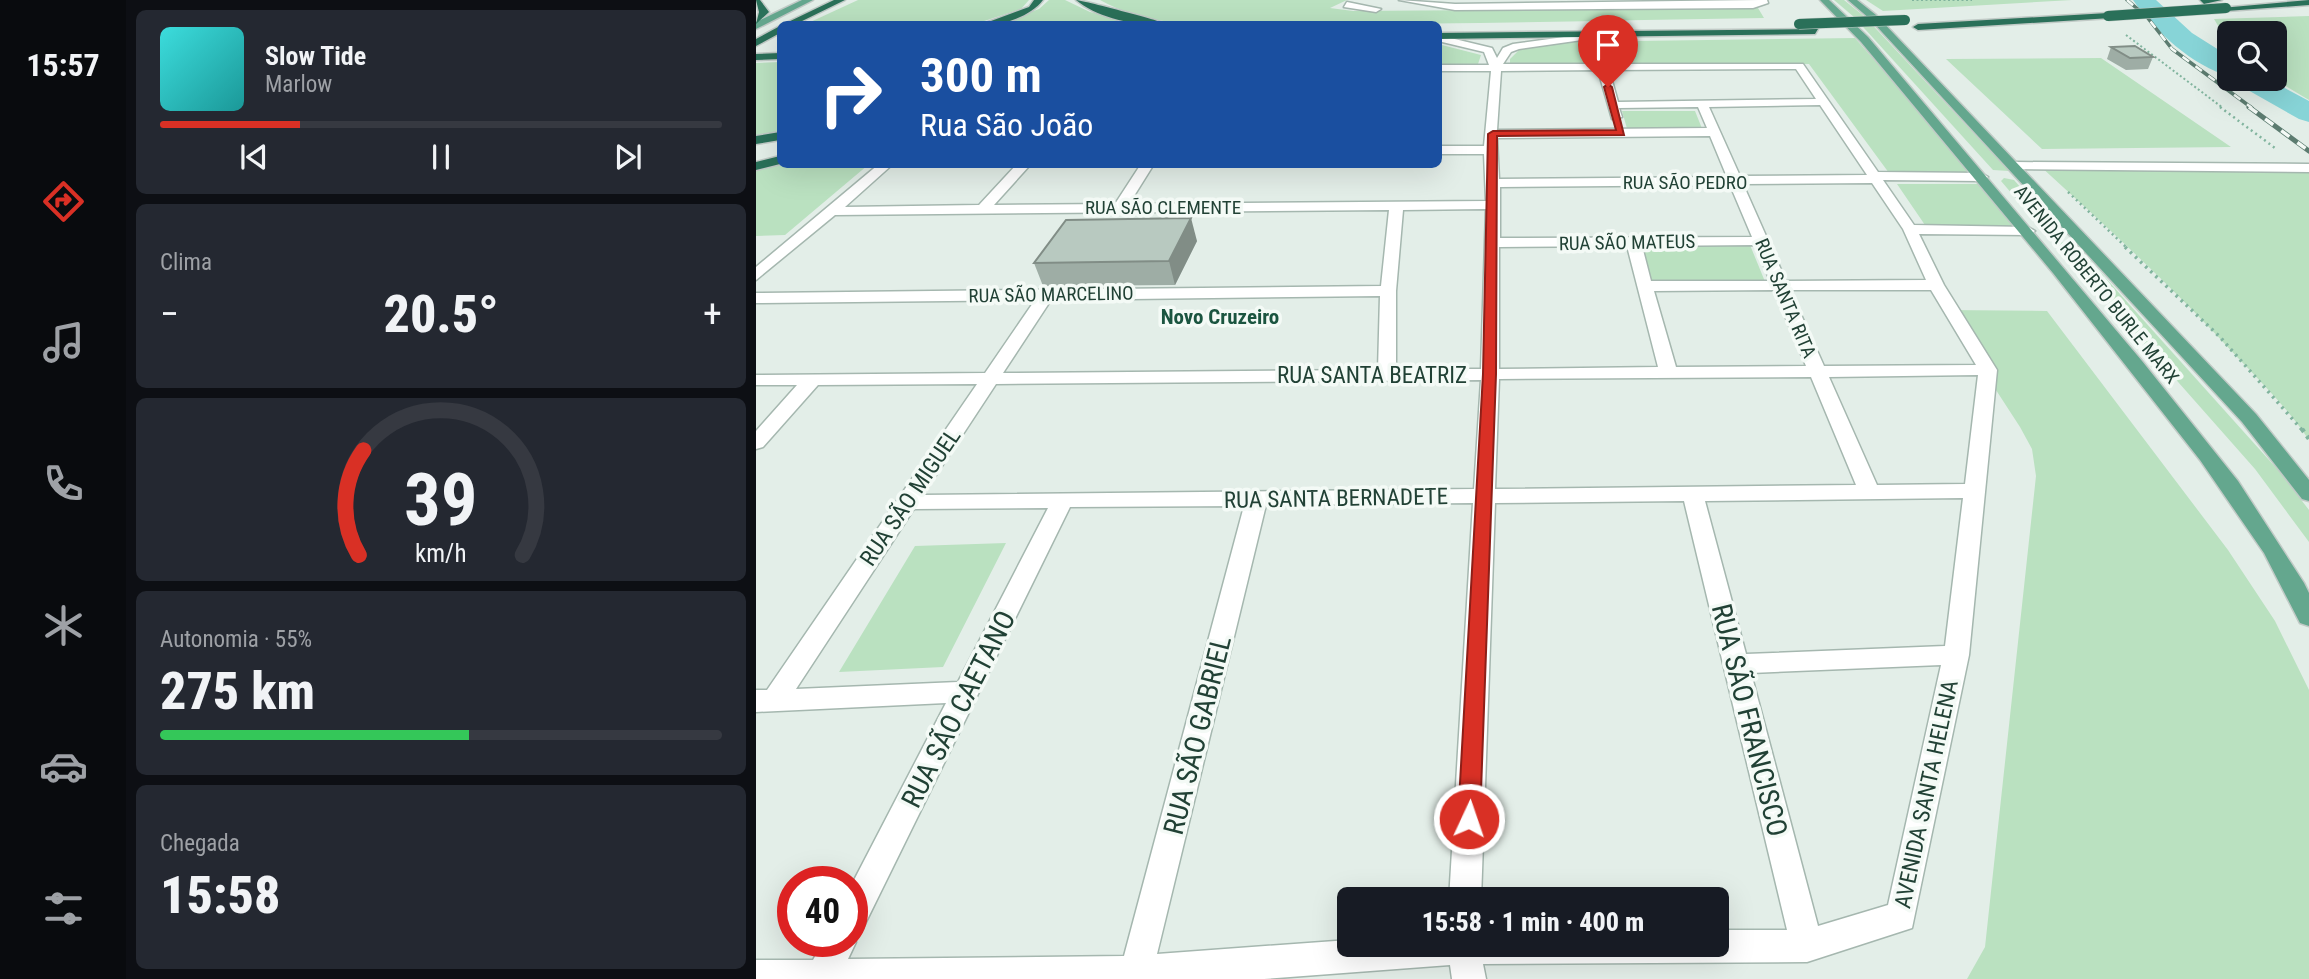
<!DOCTYPE html>
<html lang="pt">
<meta charset="utf-8">
<style>
body{margin:0;font-family:"Roboto Condensed",sans-serif;background:#242831;color:#f1f3f6;height:100vh;display:flex;flex-direction:column;font-size:26px;white-space:nowrap}
*{box-sizing:border-box;margin:0}
p{font-size:23px;color:#9ea1a6}
.icon{flex:none;width:38px;height:38px;fill:none;stroke:currentColor;stroke-width:2;stroke-linecap:round;stroke-linejoin:round}
.map{position:relative;flex:1;overflow:hidden}
.sheet{display:flex;flex-direction:column;gap:10px;padding:10px;background:#0d0f14;width:630px}
.sheet>*{flex:none}
.banner{position:absolute;left:21px;top:21px;width:665px;height:147px;border-radius:10px;box-shadow:0 7px 28px #0002;background:#1a4fa0;color:#fff;overflow:hidden}
.fabs{position:absolute;left:1461px;top:21px;display:grid;gap:14px}
.fabs a{display:grid;place-items:center;width:70px;height:70px;border-radius:10px;background:#171b24;box-shadow:0 7px 28px #0002;font-size:35px}
.speed{position:absolute;left:21px;top:866px;display:flex;gap:14px;font-size:35px;font-weight:700;text-align:center}
.speed>*{display:grid;place-content:center;width:91px;height:91px;border-radius:50%;background:#171b24;box-shadow:0 7px 28px #0002;line-height:1}
.speed .limit{border:10px solid #d22;background:#fff;color:#111}
.pin{position:absolute;display:grid;place-items:center;width:60px;height:60px;color:#fff;margin:-72px -30px;border-radius:50% 50% 50% 0;rotate:-45deg;box-shadow:0 0 7px #0007}
.pin .icon{rotate:45deg}
.me{position:absolute;width:77px;margin:-38px;rotate:3deg;stroke-linejoin:round;filter:drop-shadow(0 0 5px #0008)}
.turn{display:flex;align-items:center;gap:24px;height:147px;padding:0 28px;font-size:32px}
.turn .icon{width:91px;height:91px;stroke-width:2.5}
.turn b{display:block;font-size:49px;line-height:60px}
.big{font-size:52px;font-weight:800;line-height:1.1}
.sheet .card{flex:1;display:flex;flex-direction:column;justify-content:center;gap:10px;min-width:0;padding:0 24px;border-radius:10px;background:#242831}
.sheet .dial{align-items:center;gap:0}
.dial svg{height:182px;overflow:visible;fill:none;stroke:#363941;stroke-width:7;stroke-linecap:round;text-anchor:middle}
.dial text{fill:#f1f3f6;stroke:none}
.song{display:flex;align-items:center;gap:21px}
.cover{width:84px;height:84px;border-radius:10px;background:linear-gradient(135deg,hsl(180 70% 55%),hsl(180 70% 35%))}
.played{height:7px;border-radius:4px;background:linear-gradient(90deg,#d93025 25%,#363941 25%)}
.keys{display:flex;justify-content:space-around;direction:ltr}
.heat{display:flex;justify-content:space-between;align-items:center;font-size:38px;direction:ltr}
.charge{height:10px;border-radius:5px;background:linear-gradient(90deg,#34c759 55%,#363941 0)}
.trip{position:absolute;left:581px;top:887px;width:392px;height:70px;border-radius:10px;background:#171b24;box-shadow:0 7px 28px #0002;font-weight:800;line-height:70px;text-align:center}
main{display:flex;flex:1;min-height:0}
.tabs{display:flex;flex-direction:column;width:126px;justify-content:space-around;align-items:center;background:#090b0e;color:#9ea1a6}
.tabs .icon{width:49px;height:49px}
.tabs .current{color:#d93025}
.tabs b{font-size:32px;color:#f1f3f6}
.map>svg:first-child{display:block}
</style>
<main>
<nav class="tabs">
<b>15:57</b>
<svg class="icon current" aria-label="directions" viewBox="0 0 24 24"><path d="M12 3l9 9-9 9-9-9zM9 14v-3h6M13 9l2 2-2 2"/></svg>
<svg class="icon" aria-label="music" viewBox="0 0 24 24"><path d="M9 18V5l10-2v13"/><circle cx="6" cy="18" r="3"/><circle cx="16" cy="16" r="3"/></svg>
<svg class="icon" aria-label="phone" viewBox="0 0 24 24"><path d="M5 4h4l2 5-3 2q2 4 5 5l2-3 5 2v4C11 20 4 13 5 4z"/></svg>
<svg class="icon" aria-label="climate" viewBox="0 0 24 24"><path d="M12 3v18M4 7l16 10M4 17L20 7"/></svg>
<svg class="icon" aria-label="car" viewBox="0 0 24 24"><path d="M5 17H2v-5l4-1 3-4h7l3 4 3 1v5h-3M9 17h6M6 11h13"/><circle cx="7" cy="17" r="2"/><circle cx="17" cy="17" r="2"/></svg>
<svg class="icon" aria-label="filters" viewBox="0 0 24 24"><path d="M4 7h16M4 17h16"/><circle cx="9" cy="7" r="2"/><circle cx="15" cy="17" r="2"/></svg>
</nav>
<section class="sheet">
<div class="card">
<div class="song"><i class="cover"></i><div><b>Slow Tide</b><p>Marlow</p></div></div>
<div class="played"></div>
<div class="keys"><svg class="icon" aria-label="previous" viewBox="0 0 24 24"><path d="M18 5L8 12l10 7zM5 5v14"/></svg><svg class="icon" aria-label="pause" viewBox="0 0 24 24"><path d="M8 5v14M16 5v14"/></svg><svg class="icon" aria-label="next" viewBox="0 0 24 24"><path d="M6 5l10 7-10 7zM19 5v14"/></svg></div>
</div>
<div class="card"><p>Clima</p>
<div class="heat"><a>−</a><b class="big">20.5°</b><a>+</a></div>
</div>
<div class="card dial"><svg viewBox="0 0 100 80">
<path d="M14 69A42 42 0 1 1 86 69"/>
<path d="M14 69A42 42 0 0 1 16 23" stroke="#d93025"/>
<text x="50" y="56" font-size="32" font-weight="700">39</text>
<text x="50" y="72" font-size="11">km/h</text>
</svg></div>
<div class="card"><p>Autonomia · 55%</p><b class="big">275 km</b><div class="charge"></div></div>
<div class="card"><p>Chegada</p><b class="big">15:58</b></div>
</section>
<div class="map">
<svg width="1553" height="979" viewBox="0 0 1553 979">
<rect width="100%" height="100%" fill="#e3eee8"/>
<path fill="#bae1c0" d="M102 0H273L265 9 219 24H50Z
M293 0H309L334 12 384 24H242L283 9Z
M344 0H591L574 8 597 11 1002 8 1008 18C867 20 725 24 584 24 511 24 408 37 344 0Z
M1078 0H1088L1109 17 1253 171 1237 170 1098 17Z
M1110 0H1316L1127 11Z
M1553 16V100L1518 79 1519 33H1474L1473 44 1458 19Z
M1099 38 1218 174 1133 173 1053 64 754 69V59L764 49 806 42Z
M682 44 725 55 721 67H683Z
M1345 58 1475 147 1286 149 1190 59Z
M24 62V132L0 136V63Z
M866 111H939L947 131 872 132Z
M24 162V164L112 165 29 235 0 236V169Z
M1283 165 1553 171V440C1533 410 1508 385 1483 359 1420 290 1352 228 1283 165Z
M1248 178 1258 180 1297 224 1281 223 1245 181Z
M1141 184H1222L1259 228H1171Z
M1304 242 1320 245 1522 470 1553 510V542L1499 469 1301 245Z
M994 245 1010 284 895 285 886 246Z
M1188 310 1291 311 1472 550 1519 621 1553 690V979H1211L1229 947 1280 476 1276 449 1264 427Z
M250 543 187 667 83 672 159 546Z"/>
<g fill="none" stroke-linecap="round" stroke-linejoin="round">
<path fill="#87d4d7" fill-rule="evenodd" d="M1377 0H1400L1436 33 1474 57V76C1437 67 1398 30 1377 0Z
M1480 79H1512L1553 101V122L1543 119 1483 85Z"/>
<defs>
<path id="minor" d="M643 0 699 4 1003 0H1011L1012 3 997 8 699 10Z
M591 2 625 9 620 12 588 7Z
M837 33 840 38 763 49 755 52 747 64H1047L1122 172 1225 173 1232 177 1225 181 1127 180 1158 225 1272 227 1279 231 1272 235 1163 234 1188 285 1241 370 1213 655 1156 928 1051 962 727 964 730 979H696L694 965 508 979H0V960H57L67 942H96V933L100 942 92 959 368 956 488 506 314 507 107 928 96 933V884L190 703 0 712V690H11L221 384 62 385 7 447 0 449V431L41 385H0V375L229 373 279 300 0 303V293L625 286 633 210 79 215 0 280V267L123 164H137L89 207 223 205 261 164H275L238 205 359 204 385 164H398L373 204 730 201 728 154H682V146H728L735 71H682V65H733L728 52 682 41V35L736 48 741 58 747 48 757 44ZM1040 69 1060 99 862 102 853 70ZM842 70 856 119 866 117 863 108 942 107 951 128 741 130 745 71ZM1064 105 1111 175 984 176 953 107ZM954 136 971 177 743 179 741 138ZM1116 183 1147 229 1170 280 1030 281 987 184ZM974 185 996 237 744 238V187ZM730 209 725 369H640V291L647 210ZM1000 245 1014 281H895L886 246ZM871 246 902 367 743 369V247ZM1018 290 1050 366 920 367 898 291ZM1034 290H1175L1220 365 1068 366ZM624 296 622 370 247 373 295 300ZM1222 375 1209 484 1121 485 1073 377ZM1055 377 1100 485 739 489 743 379ZM725 380 718 489 167 495 240 384ZM1207 498 1189 646 990 654 949 501ZM928 501 1031 930H961V945H593V940L401 954 510 505 717 503 693 900H725L739 503ZM292 508 202 682 40 689 158 509ZM1185 665 1132 905 1062 926 995 673Z
M1259 162 1553 164V172L1254 169V163Z"/>
<path id="major" d="M46 0H57L0 29V22Z
M1064 0H1073L1112 37 1386 361 1482 481 1548 583 1553 593V626L1544 623 1508 553 1444 460 1297 273 1105 42Z
M1092 0H1101L1120 15 1500 414 1553 480V501L1546 499 1486 422 1114 19Z"/>
<path id="highway" d="M0 0H4L13 12 0 24 3 12Z
M78 0H89L40 24H28Z
M278 0H287C275 16 247 26 227 24L273 7Z
M320 0C325 0 406 21 410 24 383 27 341 18 320 0Z
M1444 0H1466L1448 4Z
M1553 0V5L1470 11 1465 8Z
M1352 13 1355 18 1162 30 1157 27 1162 24Z
M24 26V33L0 46V39Z
M1062 29 1059 34 682 39V33Z
M24 53V59L0 60V54Z
M24 132V140L0 144V136Z
M24 156V164L0 170V162Z"/>
</defs>
<use href="#minor" stroke="#a5b7af" stroke-width="3"/>
<use href="#major" stroke="#c1cac6" stroke-width="3"/>
<use href="#highway" stroke="#c1cac6" stroke-width="3"/>
<path stroke="#81b49e" stroke-width="2" stroke-dasharray="2 2.5" stroke-linecap="butt" d="M1156 0H1216
M1370 35 1467 108"/>
<path stroke="#81b49e" stroke-width="2.5" stroke-dasharray="2 3.5" stroke-linecap="butt" d="M1464 107 1519 148
M1312 192 1371 248"/>
<path stroke="#81b49e" stroke-width="3.5" stroke-dasharray="2.5 4.5" stroke-linecap="butt" d="M1369 247 1464 337 1547 431"/>
<path stroke="#81b49e" stroke-width="4.5" stroke-dasharray="3.5 5" stroke-linecap="butt" d="M1546 429 1553 439"/>
<use href="#minor" fill="#fff" fill-rule="evenodd"/>
<use href="#major" fill="#64a78e" fill-rule="evenodd"/>
<use href="#highway" fill="#2a7059" fill-rule="evenodd"/>
<defs>
<path id="rail-far1" d="M1371 0 1391 17 1416 49 1496 108"/>
<path id="rail" d="M1493 107 1553 151"/>
</defs>
<use href="#rail-far1" stroke="#5c7c70" stroke-width="3.5"/>
<use href="#rail" stroke="#5c7c70" stroke-width="5"/>
<use href="#rail-far1" stroke="#f4faf6" stroke-width="2.5" stroke-dasharray="8" stroke-linecap="butt"/>
<use href="#rail" stroke="#f4faf6" stroke-width="3.5" stroke-dasharray="10" stroke-linecap="butt"/>
<defs>
<path id="highway-bridge" d="M1352 16 1470 8
M1043 24 1149 20"/>
</defs>
<use href="#highway-bridge" stroke="#c1cac6" stroke-width="11" stroke-linecap="butt"/>
<use href="#highway-bridge" stroke="#2a7059" stroke-width="10"/>
</g>
<path fill="#9eada5" d="M1355 47 1397 57 1392 69 1370 70 1351 59Z
M441 241 419 285 287 286 278 263Z"/>
<path fill="#818d86" d="M435 218 441 241 419 285 413 261Z"/>
<path fill="#b8c9c0" stroke="#818d86" stroke-width="2" d="M1379 46 1397 57 1374 58 1355 47Z
M435 218 413 261 278 263 310 220Z"/>
<path fill="#d93025" stroke="#8d1f18" stroke-width="2" d="M852 84 856 87 868 135 741 136 740 374 724 819 721 826 713 829 705 826 702 819 727 374 732 134 737 131 860 130 848 87Z"/>
<g text-anchor="middle" stroke-width="7" stroke-linejoin="round" paint-order="stroke">
<g font-size="19" fill="#214135" stroke="#f4faf6">
<text x="929" y="189">RUA SÃO PEDRO</text>
<text x="407" y="214">RUA SÃO CLEMENTE</text>
<text transform="translate(871 242) rotate(-1)" y="7">RUA SÃO MATEUS</text>
<text transform="translate(1341 284) rotate(51)" y="7">AVENIDA ROBERTO BURLE MARX</text>
<text transform="translate(295 294) rotate(-1)" y="7">RUA SÃO MARCELINO</text>
<text transform="translate(1030 298) rotate(67)" y="7">RUA SANTA RITA</text>
</g>
<g font-size="21" font-weight="bold" fill="#1b5540" stroke="#f4faf6">
<text x="464" y="324">Novo Cruzeiro</text>
</g>
<g font-size="23" fill="#214135" stroke="#f4faf6">
<text x="616" y="383">RUA SANTA BEATRIZ</text>
<text transform="translate(154 497) rotate(-56)" y="8">RUA SÃO MIGUEL</text>
<text transform="translate(580 498) rotate(-1)" y="8">RUA SANTA BERNADETE</text>
<text transform="translate(1170 794) rotate(-78)" y="8">AVENIDA SANTA HELENA</text>
</g>
<g font-size="28" fill="#214135" stroke="#f4faf6">
<text transform="translate(202 709) rotate(-63)" y="10">RUA SÃO CAETANO</text>
<text transform="translate(994 720) rotate(76)" y="10">RUA SÃO FRANCISCO</text>
<text transform="translate(441 735) rotate(-76)" y="10">RUA SÃO GABRIEL</text>
</g>
</g>
</svg>
<div class="fabs">
<a><svg class="icon" aria-label="search" viewBox="0 0 24 24"><circle cx="10" cy="10" r="6"/><path d="M15 15l6 6"/></svg></a>
</div>
<div class="speed"><div class="limit">40</div></div>
<div class="pin" style="left:852px;top:87px;background:#d93025"><svg class="icon" aria-label="arrive" viewBox="0 0 24 24"><path d="M6 21V4h12l-3 4 3 4H6"/></svg></div>
<svg class="me" style="left:713px;top:819px" viewBox="-20 -20 40 40"><circle r="17" fill="#d93025" stroke="#fff" stroke-width="3"/><path d="M0-11L8 9 0 5-8 9z" fill="#fff"/></svg>
<div class="trip">15:58 · 1 min · 400 m</div>
<div class="banner">
<div class="turn"><svg class="icon" aria-label="right" viewBox="0 0 24 24"><path d="M7 20v-9h11M14 6l5 5-5 5"/></svg><div><b>300 m</b>Rua São João</div></div>
</div>
</div>
</main>
